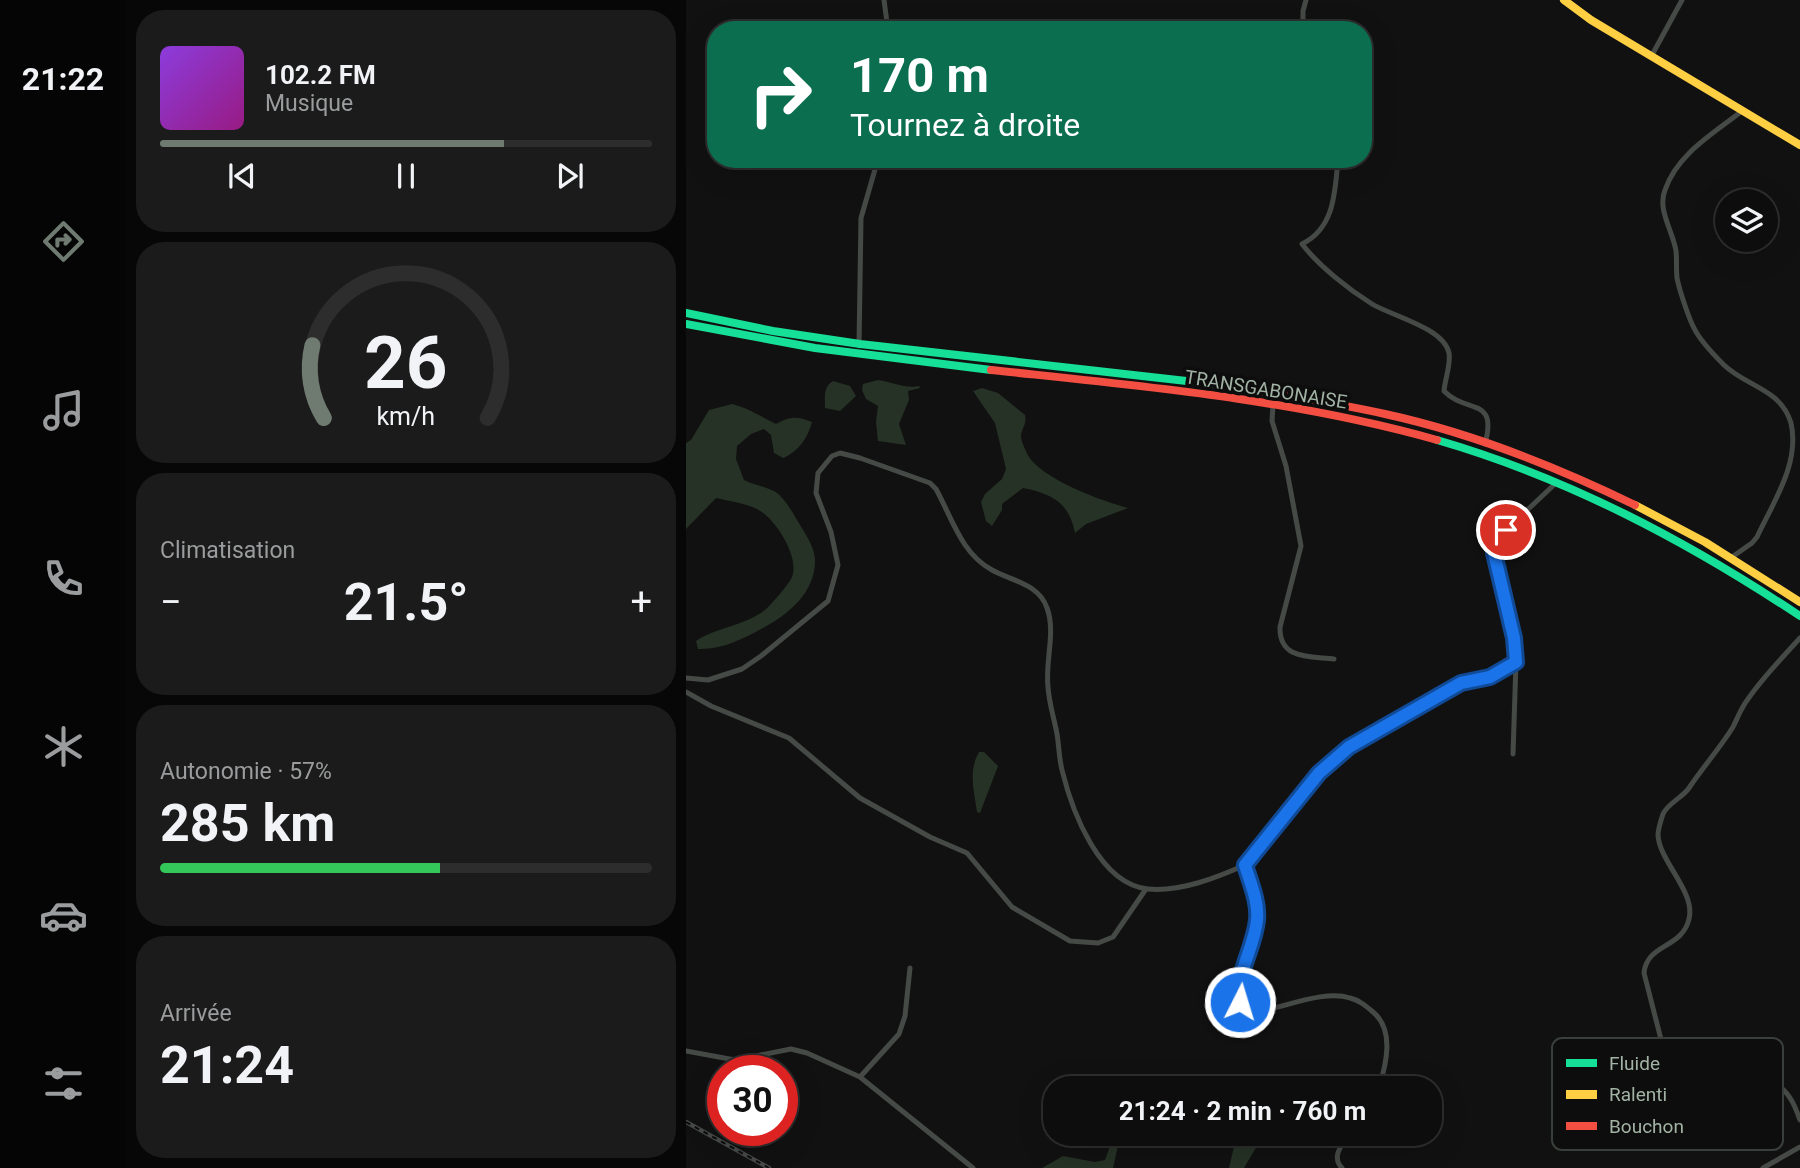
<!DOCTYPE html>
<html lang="fr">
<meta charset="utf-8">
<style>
body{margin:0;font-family:Roboto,sans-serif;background:#1b1b1b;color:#f1f3f6;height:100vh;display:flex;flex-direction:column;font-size:26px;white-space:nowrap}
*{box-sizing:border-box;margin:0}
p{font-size:23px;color:#9a9c9d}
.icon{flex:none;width:38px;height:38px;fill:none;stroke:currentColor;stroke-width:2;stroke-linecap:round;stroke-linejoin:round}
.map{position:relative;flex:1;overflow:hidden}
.drawer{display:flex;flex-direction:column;gap:10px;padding:10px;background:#070707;width:560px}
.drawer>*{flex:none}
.top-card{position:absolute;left:21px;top:21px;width:665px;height:147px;border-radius:28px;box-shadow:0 7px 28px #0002,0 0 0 2px #2d2d2e;background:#0b6e4f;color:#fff;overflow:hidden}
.tools{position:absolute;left:1029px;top:189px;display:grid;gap:14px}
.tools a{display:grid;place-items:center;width:63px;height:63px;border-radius:50%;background:#0d0d0d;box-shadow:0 7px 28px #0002,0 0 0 2px #2d2d2e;font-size:35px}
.speed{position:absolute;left:21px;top:1055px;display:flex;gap:14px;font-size:35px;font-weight:700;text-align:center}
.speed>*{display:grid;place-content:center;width:91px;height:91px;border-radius:50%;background:#0d0d0d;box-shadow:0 7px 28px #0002,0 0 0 2px #2d2d2e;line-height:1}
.speed .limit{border:10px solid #d22;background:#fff;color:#111}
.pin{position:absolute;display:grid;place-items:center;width:60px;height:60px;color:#fff;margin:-30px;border:4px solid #fff;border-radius:50%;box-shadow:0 2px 7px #0007}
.me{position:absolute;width:77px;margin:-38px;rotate:5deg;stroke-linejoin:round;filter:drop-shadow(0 0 5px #0008)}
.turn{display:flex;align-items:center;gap:24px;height:147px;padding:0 28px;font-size:32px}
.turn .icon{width:91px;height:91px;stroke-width:2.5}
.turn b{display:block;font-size:49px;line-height:60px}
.big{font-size:52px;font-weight:700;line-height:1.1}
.drawer .tile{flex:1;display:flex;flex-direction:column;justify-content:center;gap:10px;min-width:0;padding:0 24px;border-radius:28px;background:#1b1b1b}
.drawer .dial{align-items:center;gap:0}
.dial svg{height:182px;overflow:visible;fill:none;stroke:#2d2d2e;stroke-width:7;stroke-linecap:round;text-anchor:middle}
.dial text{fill:#f1f3f6;stroke:none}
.song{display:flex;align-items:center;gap:21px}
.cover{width:84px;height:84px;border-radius:10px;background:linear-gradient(135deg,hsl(270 70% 55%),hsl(310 70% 35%))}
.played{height:7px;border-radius:4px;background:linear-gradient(90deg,#6f7a71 70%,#2d2d2e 70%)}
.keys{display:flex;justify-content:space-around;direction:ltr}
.heat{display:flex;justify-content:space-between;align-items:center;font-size:38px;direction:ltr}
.charge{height:10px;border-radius:5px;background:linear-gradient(90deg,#34c759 57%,#2d2d2e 0)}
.trip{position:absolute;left:357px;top:1076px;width:399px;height:70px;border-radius:28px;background:#0d0d0d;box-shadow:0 7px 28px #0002,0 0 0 2px #2d2d2e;font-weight:700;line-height:70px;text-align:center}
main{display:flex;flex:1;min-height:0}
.menu{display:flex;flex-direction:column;width:126px;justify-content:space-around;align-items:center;background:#050505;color:#9a9c9d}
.menu .icon{width:49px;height:49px}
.menu .active{color:#6f7a71}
.menu b{font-size:32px;color:#f1f3f6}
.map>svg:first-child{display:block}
</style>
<main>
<nav class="menu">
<b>21:22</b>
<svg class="icon active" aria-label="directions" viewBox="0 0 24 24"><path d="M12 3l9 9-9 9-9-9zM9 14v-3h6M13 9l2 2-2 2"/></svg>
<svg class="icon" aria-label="music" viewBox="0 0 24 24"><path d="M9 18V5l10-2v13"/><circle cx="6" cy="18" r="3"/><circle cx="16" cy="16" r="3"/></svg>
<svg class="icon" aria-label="phone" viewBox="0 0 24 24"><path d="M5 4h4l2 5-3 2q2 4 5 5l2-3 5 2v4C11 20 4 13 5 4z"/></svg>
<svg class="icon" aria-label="climate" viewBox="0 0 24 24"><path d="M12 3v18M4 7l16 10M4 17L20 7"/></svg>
<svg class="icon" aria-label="car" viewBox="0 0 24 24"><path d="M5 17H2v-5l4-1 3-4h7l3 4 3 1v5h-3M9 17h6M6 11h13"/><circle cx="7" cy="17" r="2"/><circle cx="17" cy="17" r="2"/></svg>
<svg class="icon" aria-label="filters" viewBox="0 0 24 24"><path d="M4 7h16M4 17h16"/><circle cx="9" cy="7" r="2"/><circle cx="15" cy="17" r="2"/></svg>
</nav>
<section class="drawer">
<div class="tile">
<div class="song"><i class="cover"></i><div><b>102.2 FM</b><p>Musique</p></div></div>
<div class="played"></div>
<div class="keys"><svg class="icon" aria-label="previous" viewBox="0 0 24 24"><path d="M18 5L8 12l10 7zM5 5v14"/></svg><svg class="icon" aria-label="pause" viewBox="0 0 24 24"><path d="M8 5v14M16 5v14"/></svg><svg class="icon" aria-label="next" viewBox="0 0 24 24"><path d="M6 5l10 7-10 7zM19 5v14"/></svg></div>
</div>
<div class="tile dial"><svg viewBox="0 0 100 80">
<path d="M14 69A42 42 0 1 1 86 69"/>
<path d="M14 69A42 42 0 0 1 9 37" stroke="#6f7a71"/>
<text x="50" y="56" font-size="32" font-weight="700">26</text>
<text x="50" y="72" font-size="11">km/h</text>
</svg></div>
<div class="tile"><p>Climatisation</p>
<div class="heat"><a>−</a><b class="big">21.5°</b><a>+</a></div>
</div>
<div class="tile"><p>Autonomie · 57%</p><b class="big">285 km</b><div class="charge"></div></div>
<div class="tile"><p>Arrivée</p><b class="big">21:24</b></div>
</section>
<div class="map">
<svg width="1114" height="1168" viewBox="0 0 1114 1168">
<rect width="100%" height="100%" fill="#111"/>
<path fill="#263225" d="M192 380C205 382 221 389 233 386L234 388 222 391 223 400 213 424 220 445 192 441 190 422 192 406 180 399 176 390 177 384Z
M147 381 164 386 170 396 154 411 139 408C139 397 137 387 147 381Z
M296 388 312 393 339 415C341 424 336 428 335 436 335 440 338 447 340 451 349 477 416 501 442 508L400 524 389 533C383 502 366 494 337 488L316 504V510L306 526 300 521 295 502 299 494 316 479 320 469 309 423 287 391Z
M46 404C65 409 73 416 90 424 104 416 111 416 126 422 122 438 112 452 97 458L88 453 85 435 78 429 65 434 51 446 50 459 58 480C68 485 78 486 88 491 97 496 106 511 111 520 118 532 128 545 129 559 130 592 103 614 77 628 57 639 35 650 12 649L10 641C31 627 58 626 79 610 83 607 104 583 106 577 114 557 89 518 71 509 59 503 43 501 30 498L0 529V443L5 440 23 410Z
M293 752H298L312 766 294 813 291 812C288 791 282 771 293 752Z
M551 1134H578L558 1168H543Z
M427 1138 433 1141 427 1168H356L377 1156 409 1162 419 1160Z"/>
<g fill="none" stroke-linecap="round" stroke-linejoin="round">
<path stroke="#464a47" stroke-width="5" d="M198 0 202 30
M617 30V11L620 0
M966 55 996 0
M652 159C649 191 649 228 616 244 633 266 662 289 686 304 706 316 758 328 763 353 765 364 759 379 758 391 780 414 812 396 799 444
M173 346 175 218 192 159
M587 405 586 421 600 466 615 546 594 627C593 660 624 656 648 659
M1046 557 1066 543 1071 537C1088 501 1114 463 1105 423 1095 389 1061 387 1038 365 1028 355 1014 341 1008 328 1003 319 993 289 991 278 990 269 991 260 990 251 987 231 971 210 979 190 991 154 1028 133 1056 111
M1114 638C1097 657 1077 677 1062 699 1055 708 1052 717 1047 727 1034 748 1017 767 1003 788 996 798 982 803 977 814 975 820 972 829 972 835 973 861 1010 892 1003 919 996 949 961 943 958 973L978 1051C1000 1099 1063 1064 1094 1087 1105 1095 1110 1109 1114 1120
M0 678 22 680 56 669 75 656 142 601 152 565 145 532 130 493 132 473 146 456 154 453 174 458 244 483 250 489C266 518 275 553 306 570 326 581 353 584 361 608 370 632 359 661 362 687 363 703 368 718 371 734 373 746 373 758 376 770 386 811 413 884 462 889 494 892 530 878 559 865
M0 692 25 706 103 738 174 798 244 837 281 853 326 907 384 941 412 943 427 937 460 889
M827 754 830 662
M0 1051 49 1060 105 1049 121 1053 174 1077 287 1168
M174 1077 213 1034 219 1016 224 968
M693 1088C700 1065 709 1030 687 1012 680 1006 673 1000 664 998 638 989 595 1009 568 1012L561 1010 554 1002C550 972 568 949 571 920 573 902 564 882 559 865L633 773 663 747 775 683 804 677 830 662 828 638 808 553 820 530 871 482
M656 1168C645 1157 656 1145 662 1134
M1077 1168 1114 1147"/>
<path stroke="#16e098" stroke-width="8" d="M0 313 87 331 174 344 536 385
M0 324 129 348 305 370
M751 440C882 478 1001 541 1114 616"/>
<path stroke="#ffcf43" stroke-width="8" d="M878 0 905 20 1114 145
M949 505 1019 542 1114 602"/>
<path stroke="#f24e42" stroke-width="8" d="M305 370C455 386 606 399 751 440
M536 385C591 394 645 402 699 414 786 433 869 466 949 505"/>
<defs>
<path id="rail" d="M0 1122 83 1168"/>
</defs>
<use href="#rail" stroke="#464947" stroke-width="4.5"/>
<use href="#rail" stroke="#0c0d0c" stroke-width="2" stroke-dasharray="5" stroke-linecap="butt"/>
</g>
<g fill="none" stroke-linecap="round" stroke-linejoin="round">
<defs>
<path id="route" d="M554 1002C550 972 568 949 571 920 573 902 564 882 559 865L633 773 663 747 775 683 804 677 830 662 828 638 808 553 820 530"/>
</defs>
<use href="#route" stroke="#114b97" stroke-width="18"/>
<use href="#route" stroke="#1a73e8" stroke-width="12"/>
</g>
<g text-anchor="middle" stroke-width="7" stroke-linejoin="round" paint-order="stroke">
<g font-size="19" fill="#a2b3a5" stroke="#0c0d0c">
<text transform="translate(580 389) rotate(9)" y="7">TRANSGABONAISE</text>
</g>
</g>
<rect x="866" y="1038" width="231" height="112" rx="10" fill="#0c0d0c" stroke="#393f3a" stroke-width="2"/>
<rect x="880" y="1059" width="31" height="8" fill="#16e098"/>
<rect x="880" y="1090" width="31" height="9" fill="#ffcf43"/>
<rect x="880" y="1122" width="31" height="8" fill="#f24e42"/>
<g font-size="19" fill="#a2b3a5">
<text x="923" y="1070">Fluide</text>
<text x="923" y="1101">Ralenti</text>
<text x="923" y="1133">Bouchon</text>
</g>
</svg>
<div class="tools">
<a><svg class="icon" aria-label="layers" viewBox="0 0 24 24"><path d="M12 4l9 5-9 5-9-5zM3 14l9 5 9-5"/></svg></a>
</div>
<div class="speed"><div class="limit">30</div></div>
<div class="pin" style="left:820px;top:530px;background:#d93025"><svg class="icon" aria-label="arrive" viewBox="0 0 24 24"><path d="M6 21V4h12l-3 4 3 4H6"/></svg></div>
<svg class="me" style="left:554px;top:1002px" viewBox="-20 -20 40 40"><circle r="17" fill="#1a73e8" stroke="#fff" stroke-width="3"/><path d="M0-11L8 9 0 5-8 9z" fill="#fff"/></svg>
<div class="trip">21:24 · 2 min · 760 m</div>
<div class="top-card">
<div class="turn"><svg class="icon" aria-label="right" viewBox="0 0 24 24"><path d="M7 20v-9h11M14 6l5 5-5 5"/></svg><div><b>170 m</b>Tournez à droite</div></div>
</div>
</div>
</main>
